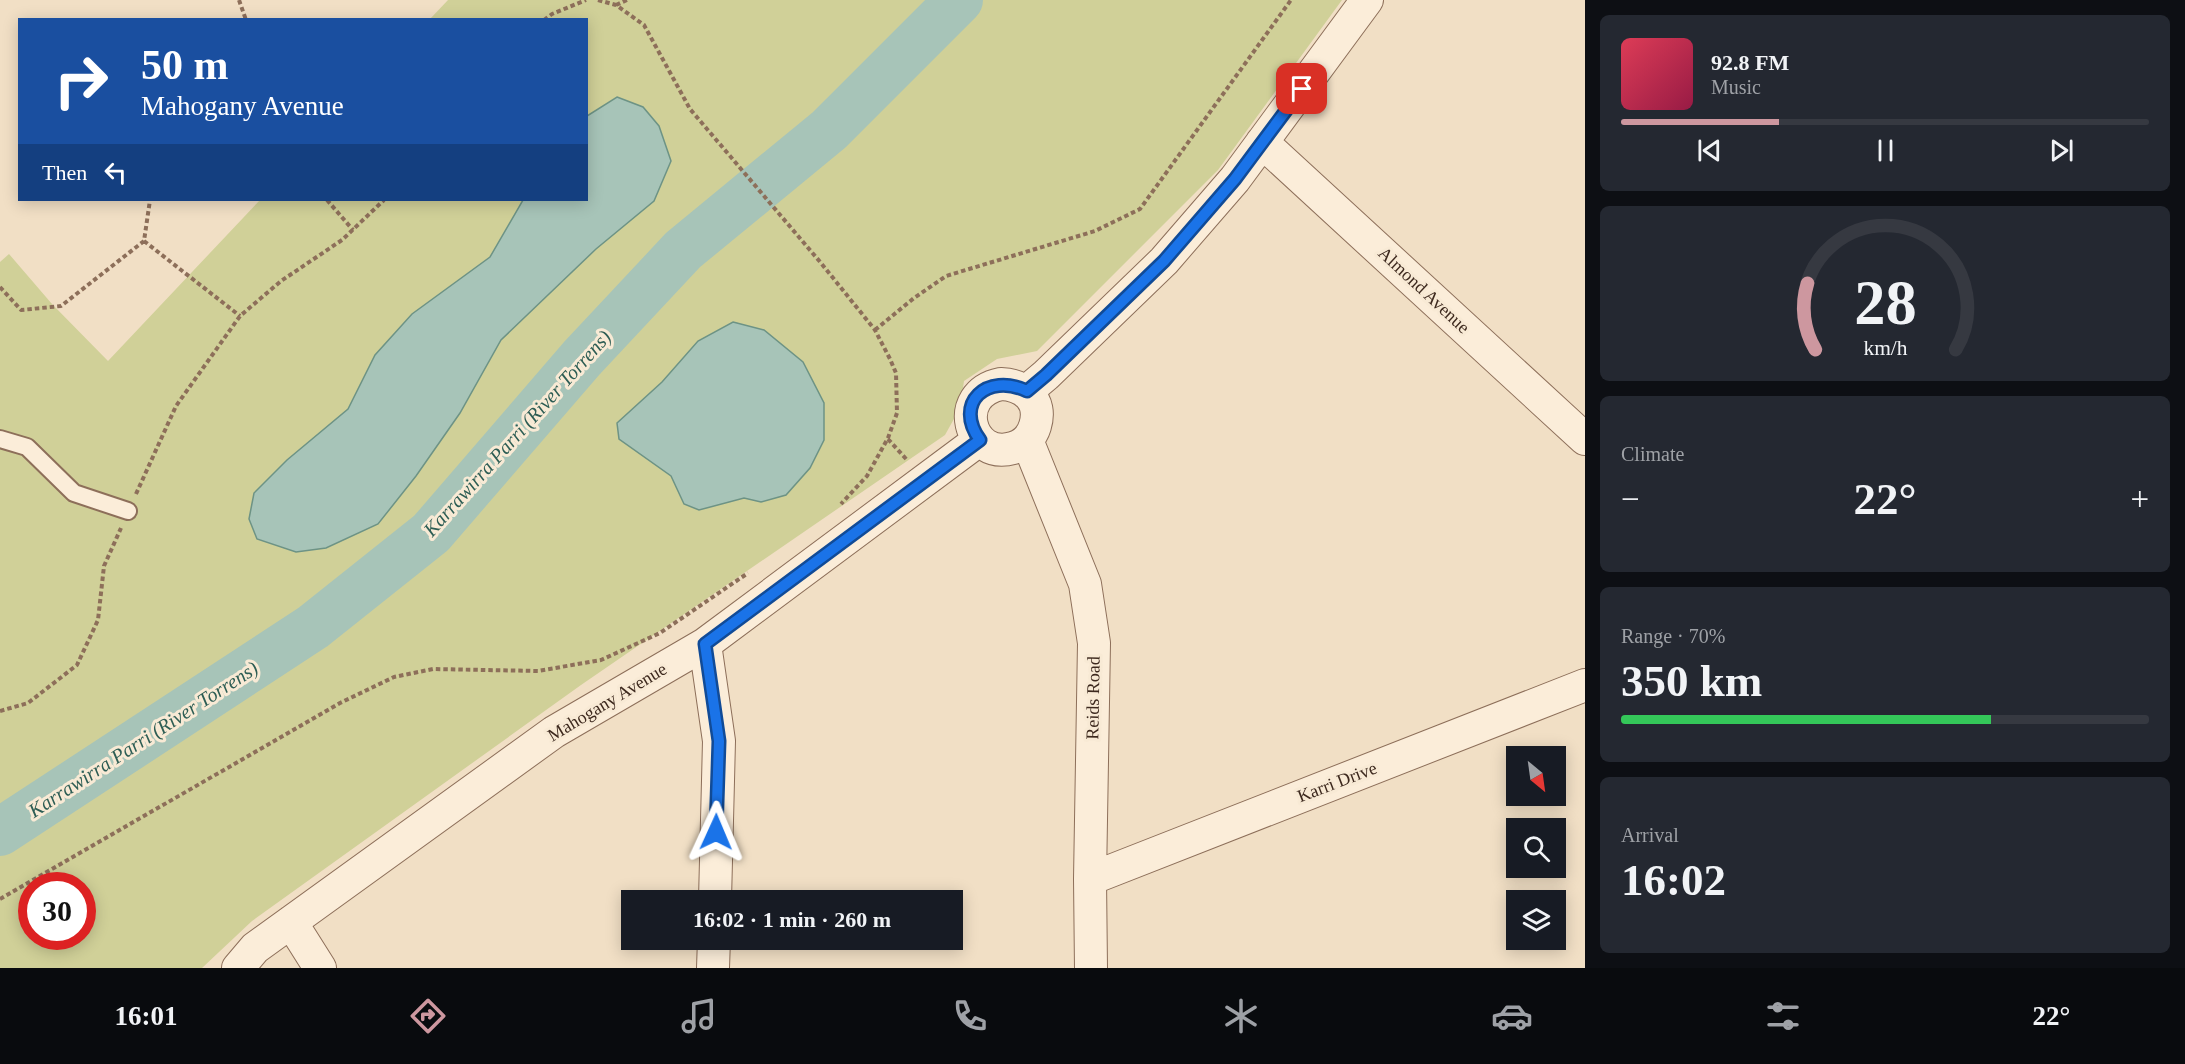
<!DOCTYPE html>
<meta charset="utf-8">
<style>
body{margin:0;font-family:Georgia,serif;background:#242831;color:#f1f3f6;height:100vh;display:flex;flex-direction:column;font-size:22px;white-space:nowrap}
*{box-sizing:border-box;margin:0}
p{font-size:20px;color:#9ea1a6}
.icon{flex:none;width:33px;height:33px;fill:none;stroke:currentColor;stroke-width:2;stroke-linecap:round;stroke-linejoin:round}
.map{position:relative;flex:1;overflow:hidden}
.sheet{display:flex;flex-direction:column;gap:15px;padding:15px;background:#0d0f14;width:600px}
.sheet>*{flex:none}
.banner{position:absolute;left:18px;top:18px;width:570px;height:183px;border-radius:0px;box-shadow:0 3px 15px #0003;background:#1a4fa0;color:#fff;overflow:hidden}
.needle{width:39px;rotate:151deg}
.fabs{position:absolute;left:1506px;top:746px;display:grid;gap:12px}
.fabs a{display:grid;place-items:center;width:60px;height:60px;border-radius:0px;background:#171b24;box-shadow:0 3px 15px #0003;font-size:30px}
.speed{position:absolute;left:18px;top:872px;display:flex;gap:12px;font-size:30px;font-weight:700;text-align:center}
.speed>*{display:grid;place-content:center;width:78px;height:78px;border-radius:50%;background:#171b24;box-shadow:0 3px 15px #0003;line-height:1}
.speed .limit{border:9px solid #d22;background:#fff;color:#111}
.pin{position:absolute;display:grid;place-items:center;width:51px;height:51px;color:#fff;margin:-26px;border-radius:12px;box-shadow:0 3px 9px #0006}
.me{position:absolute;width:66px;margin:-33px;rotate:1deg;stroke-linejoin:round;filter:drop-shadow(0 0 4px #0008)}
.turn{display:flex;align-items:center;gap:21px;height:126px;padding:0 24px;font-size:27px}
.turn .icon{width:78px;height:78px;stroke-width:2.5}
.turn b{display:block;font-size:42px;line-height:51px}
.then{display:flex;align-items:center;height:57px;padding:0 24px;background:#0003;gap:12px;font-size:22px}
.big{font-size:45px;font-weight:600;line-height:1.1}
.sheet .tile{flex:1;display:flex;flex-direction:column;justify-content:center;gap:9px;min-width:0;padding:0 21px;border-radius:9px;background:#242831}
.sheet .dial{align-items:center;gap:0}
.dial svg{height:156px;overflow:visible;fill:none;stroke:#363941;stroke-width:7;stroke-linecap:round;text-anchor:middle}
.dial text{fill:#f1f3f6;stroke:none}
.song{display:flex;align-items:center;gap:18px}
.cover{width:72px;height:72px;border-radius:9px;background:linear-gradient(135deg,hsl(350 70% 55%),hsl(340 70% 35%))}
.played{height:6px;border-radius:3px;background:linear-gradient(90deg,#cd979f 30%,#363941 30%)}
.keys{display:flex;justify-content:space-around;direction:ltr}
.heat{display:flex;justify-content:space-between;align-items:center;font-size:33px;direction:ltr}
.charge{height:9px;border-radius:4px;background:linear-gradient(90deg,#34c759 70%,#363941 0)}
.trip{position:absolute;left:621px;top:890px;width:342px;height:60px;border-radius:0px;background:#171b24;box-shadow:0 3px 15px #0003;font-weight:600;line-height:60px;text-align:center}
.menu{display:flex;height:96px;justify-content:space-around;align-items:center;background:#090b0e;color:#9ea1a6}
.menu .icon{width:42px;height:42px}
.menu .selected{color:#cd979f}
.menu b{font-size:27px;color:#f1f3f6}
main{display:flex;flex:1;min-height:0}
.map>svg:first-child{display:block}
</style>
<main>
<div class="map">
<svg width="1585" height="968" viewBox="0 0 1585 968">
<rect width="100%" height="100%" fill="#f1dfc5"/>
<path fill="#d0d098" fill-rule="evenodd" d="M448 0H1342L1218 170 1037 351 997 359 964 381 960 408 945 435 581 685 252 921 202 968H0V262L9 254 52 304 108 361 260 200H586V20L430 19ZM32 885H82V936H32Z"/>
<path fill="#a7c4b8" stroke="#6d9385" stroke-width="1.5" d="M617 97 643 107 659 126 671 161 654 201 596 249 501 340 460 413 416 476 378 524 326 548 296 552 257 539 249 519 254 493 287 460 348 409 375 355 412 314 490 257 523 200H586L587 116Z
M733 322 764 330 803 362 824 403V440L810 468 786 495 761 502 744 498 699 510 684 504 671 476 619 439 617 423 662 382 698 341Z"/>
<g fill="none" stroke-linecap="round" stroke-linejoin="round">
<path stroke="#a7c4b8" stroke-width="48" d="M0 832 313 627 431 533 582 358 683 250 829 130 959 0"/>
<defs>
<path id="lane" d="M0 439 27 447 74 493 128 511"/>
<path id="street" d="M1262 142 1585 439
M1001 384C1024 385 1043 400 1035 426 1032 436 1024 445 1013 448 969 461 951 394 1001 384Z
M1027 391 1046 375 1164 261 1235 179 1367 0
M1027 440 1085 584 1094 643 1090 879 1091 968
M705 644 719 741 715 900
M1090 879 1585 685
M291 922 320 968
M238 968 255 948 554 732 705 644 979 440
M713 968 714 939"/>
</defs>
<use href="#lane" stroke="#8d6f5a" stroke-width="20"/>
<use href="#street" stroke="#8d6f5a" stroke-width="34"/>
<path stroke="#8d6f5a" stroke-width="4" stroke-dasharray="4.5 3" stroke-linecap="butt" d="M239 0 246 20
M598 0 616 5 644 25 690 109 821 263 875 330 890 359 896 373 897 413 888 438 867 476 841 504
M616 5 627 0
M544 20 552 14 586 0
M327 200 353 230
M144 241 240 316
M0 287 21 310 61 306 144 241 150 200
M875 330 914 298 946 276 1095 231 1140 209 1291 0
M888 439 907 460
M136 494 176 406 240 316 281 281 342 240 384 200
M0 711 28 703 77 665 98 620 104 566 121 528
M0 899 340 703 394 677 433 669 538 671 601 660 660 633 748 573"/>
<use href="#lane" stroke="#fbedd9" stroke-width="16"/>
<use href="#street" stroke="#fbedd9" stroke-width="32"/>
</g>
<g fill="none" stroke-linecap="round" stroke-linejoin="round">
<defs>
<path id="route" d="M716 832 719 741 705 644 980 440C953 403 987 372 1027 391L1046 375 1164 261 1235 179 1302 89"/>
</defs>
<use href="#route" stroke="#114b97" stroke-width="15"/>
<use href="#route" stroke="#1a73e8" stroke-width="10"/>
</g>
<g text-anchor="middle" stroke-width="6" stroke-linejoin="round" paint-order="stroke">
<g font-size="18" fill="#3d291e" stroke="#f8ead5">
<text transform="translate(1424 290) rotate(43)" y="6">Almond Avenue</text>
<text transform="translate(1093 698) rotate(-89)" y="6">Reids Road</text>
<text transform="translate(607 702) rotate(-31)" y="6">Mahogany Avenue</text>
<text transform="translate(1337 782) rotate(-21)" y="6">Karri Drive</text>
</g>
<g font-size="20" font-style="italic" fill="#2d5d54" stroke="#f8ead5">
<text transform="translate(517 433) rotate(-48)" y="7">Karrawirra Parri (River Torrens)</text>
<text transform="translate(143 739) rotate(-33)" y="7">Karrawirra Parri (River Torrens)</text>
</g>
</g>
</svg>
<div class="fabs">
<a><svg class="needle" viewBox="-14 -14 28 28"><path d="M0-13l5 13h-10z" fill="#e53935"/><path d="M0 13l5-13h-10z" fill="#9ea1a6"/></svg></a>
<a><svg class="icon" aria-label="search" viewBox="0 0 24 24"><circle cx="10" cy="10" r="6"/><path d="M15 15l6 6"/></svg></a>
<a><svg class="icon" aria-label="layers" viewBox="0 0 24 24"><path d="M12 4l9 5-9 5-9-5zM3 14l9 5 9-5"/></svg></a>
</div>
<div class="speed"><div class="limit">30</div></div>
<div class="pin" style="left:1302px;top:89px;background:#d93025"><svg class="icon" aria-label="arrive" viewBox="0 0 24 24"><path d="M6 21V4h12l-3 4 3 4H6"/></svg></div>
<svg class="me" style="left:716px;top:832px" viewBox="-20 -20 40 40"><path d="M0-17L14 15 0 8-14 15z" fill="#1a73e8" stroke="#fff" stroke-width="4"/></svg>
<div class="trip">16:02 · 1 min · 260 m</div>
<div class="banner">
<div class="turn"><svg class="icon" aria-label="right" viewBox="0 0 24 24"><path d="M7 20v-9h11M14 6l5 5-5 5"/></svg><div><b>50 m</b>Mahogany Avenue</div></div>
<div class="then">Then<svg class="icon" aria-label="left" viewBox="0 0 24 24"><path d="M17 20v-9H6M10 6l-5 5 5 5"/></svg></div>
</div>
</div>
<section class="sheet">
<div class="tile">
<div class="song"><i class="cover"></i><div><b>92.8 FM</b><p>Music</p></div></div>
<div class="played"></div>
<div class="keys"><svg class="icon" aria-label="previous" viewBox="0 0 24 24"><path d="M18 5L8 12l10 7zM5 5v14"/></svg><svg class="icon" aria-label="pause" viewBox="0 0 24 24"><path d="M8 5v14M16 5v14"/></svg><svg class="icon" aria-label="next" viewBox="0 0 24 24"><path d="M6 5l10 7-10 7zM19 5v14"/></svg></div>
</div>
<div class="tile dial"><svg viewBox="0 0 100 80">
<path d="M14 69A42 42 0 1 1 86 69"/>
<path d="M14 69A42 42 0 0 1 10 35" stroke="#cd979f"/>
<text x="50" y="56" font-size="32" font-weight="700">28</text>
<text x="50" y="72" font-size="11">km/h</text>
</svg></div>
<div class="tile"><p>Climate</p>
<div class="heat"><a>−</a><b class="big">22°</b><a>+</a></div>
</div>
<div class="tile"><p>Range · 70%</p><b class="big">350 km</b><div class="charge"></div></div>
<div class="tile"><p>Arrival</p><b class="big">16:02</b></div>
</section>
</main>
<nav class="menu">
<b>16:01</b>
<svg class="icon selected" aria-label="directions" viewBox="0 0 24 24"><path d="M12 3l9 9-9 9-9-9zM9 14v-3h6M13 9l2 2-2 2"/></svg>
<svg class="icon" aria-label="music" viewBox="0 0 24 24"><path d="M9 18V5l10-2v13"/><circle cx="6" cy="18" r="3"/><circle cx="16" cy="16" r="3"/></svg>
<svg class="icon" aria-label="phone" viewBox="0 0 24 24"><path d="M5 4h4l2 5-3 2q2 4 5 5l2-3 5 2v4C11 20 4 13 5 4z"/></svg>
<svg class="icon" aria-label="climate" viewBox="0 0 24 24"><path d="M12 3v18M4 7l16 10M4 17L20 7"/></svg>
<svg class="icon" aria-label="car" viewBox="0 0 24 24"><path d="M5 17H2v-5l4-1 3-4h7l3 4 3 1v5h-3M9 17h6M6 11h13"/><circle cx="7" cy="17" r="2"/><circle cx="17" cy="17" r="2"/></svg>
<svg class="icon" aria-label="filters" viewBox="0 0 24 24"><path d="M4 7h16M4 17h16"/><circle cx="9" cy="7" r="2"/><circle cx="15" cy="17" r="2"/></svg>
<b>22°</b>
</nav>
